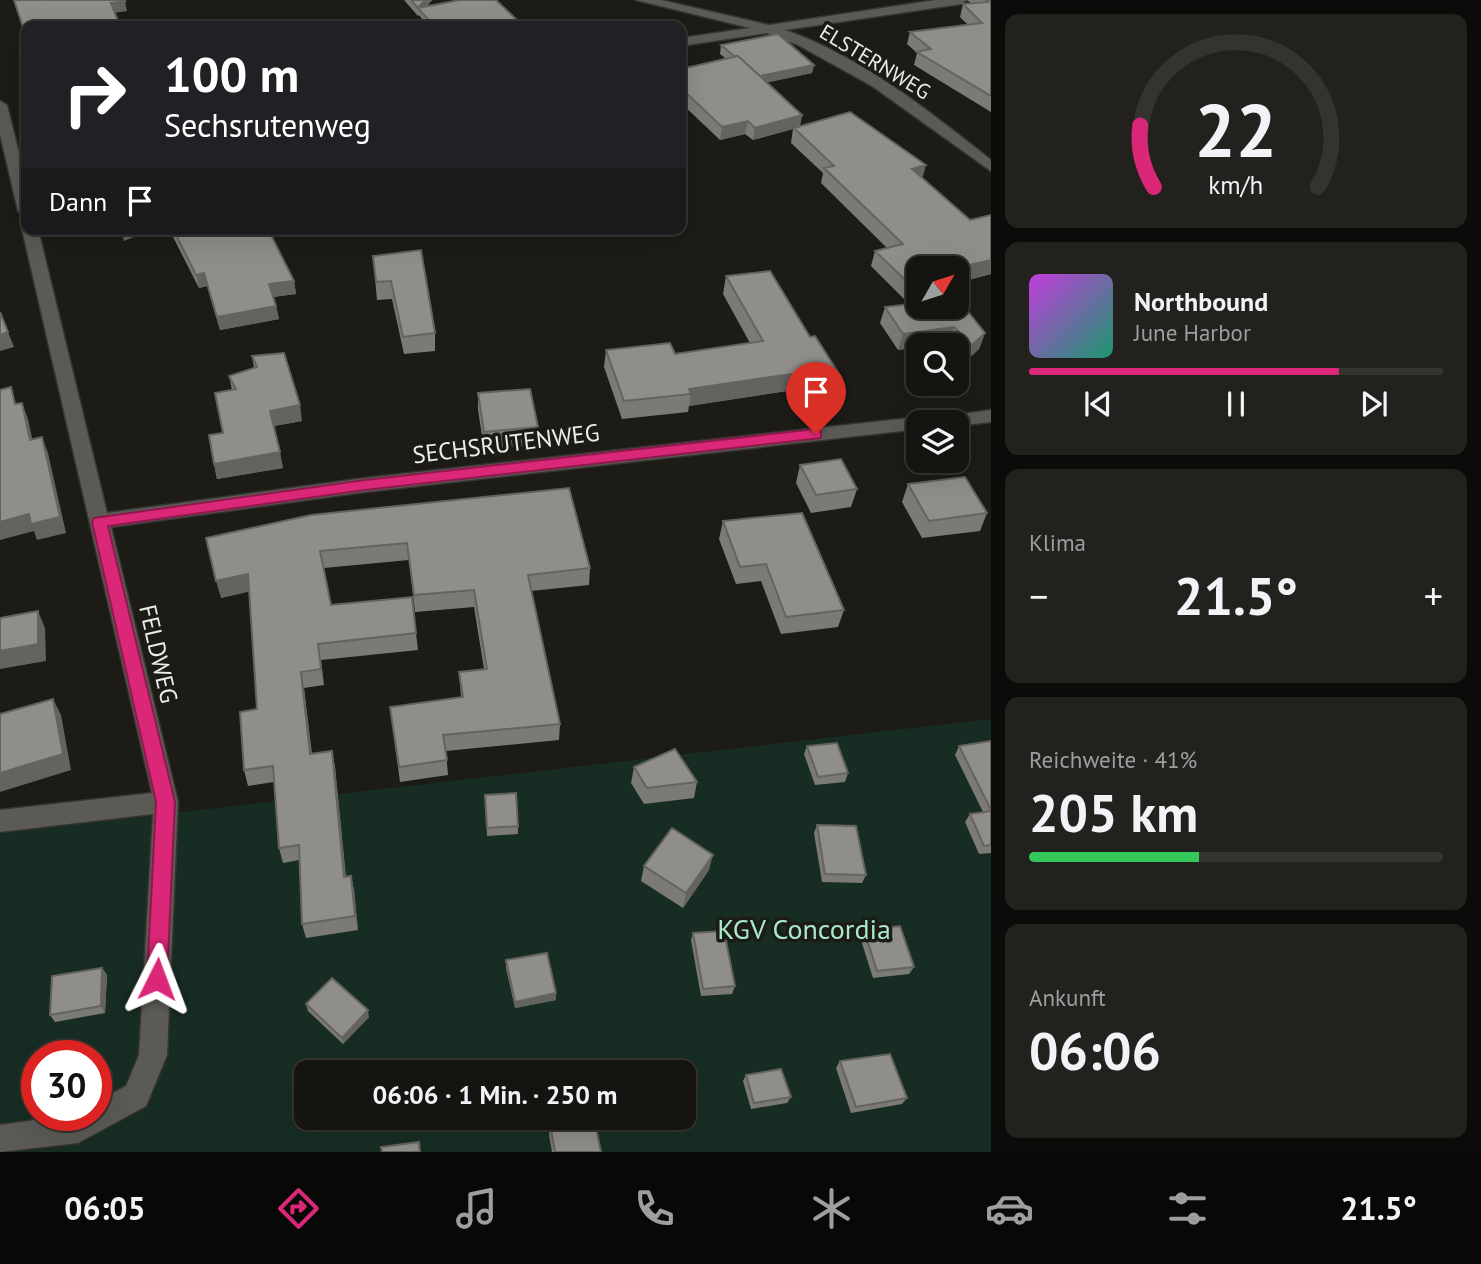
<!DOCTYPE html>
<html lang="de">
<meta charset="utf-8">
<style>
body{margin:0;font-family:"PT Sans",sans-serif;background:#22211e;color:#f1f3f6;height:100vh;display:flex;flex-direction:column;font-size:26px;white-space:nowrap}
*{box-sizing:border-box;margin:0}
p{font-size:23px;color:#9d9e9f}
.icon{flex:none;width:38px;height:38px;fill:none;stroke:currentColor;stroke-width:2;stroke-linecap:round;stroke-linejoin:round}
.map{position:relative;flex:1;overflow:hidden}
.details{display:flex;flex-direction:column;gap:14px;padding:14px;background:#0c0b09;width:490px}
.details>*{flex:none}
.hud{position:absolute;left:21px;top:21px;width:665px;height:214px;border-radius:14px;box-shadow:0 7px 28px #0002,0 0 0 2px #343330;background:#202124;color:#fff;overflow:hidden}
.needle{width:46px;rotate:51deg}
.controls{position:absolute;left:906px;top:256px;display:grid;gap:14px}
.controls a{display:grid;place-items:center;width:63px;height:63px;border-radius:14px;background:#151410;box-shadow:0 7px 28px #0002,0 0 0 2px #343330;font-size:35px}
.speed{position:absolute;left:21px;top:1040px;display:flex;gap:14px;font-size:35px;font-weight:700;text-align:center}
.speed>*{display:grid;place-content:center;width:91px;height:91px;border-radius:50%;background:#151410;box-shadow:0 7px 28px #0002,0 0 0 2px #343330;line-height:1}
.speed .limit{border:10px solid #d22;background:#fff;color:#111}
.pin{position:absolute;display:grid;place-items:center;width:60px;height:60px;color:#fff;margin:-72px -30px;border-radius:50% 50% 50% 0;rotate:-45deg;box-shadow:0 0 7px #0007}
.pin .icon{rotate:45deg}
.me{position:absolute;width:77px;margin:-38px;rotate:3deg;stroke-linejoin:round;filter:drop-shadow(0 0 5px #0008)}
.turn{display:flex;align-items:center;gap:24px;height:147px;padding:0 28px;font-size:32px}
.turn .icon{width:91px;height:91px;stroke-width:2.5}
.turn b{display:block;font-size:49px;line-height:60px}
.then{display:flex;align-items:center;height:66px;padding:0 28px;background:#0003;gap:14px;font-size:26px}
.big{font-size:52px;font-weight:700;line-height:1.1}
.details .card{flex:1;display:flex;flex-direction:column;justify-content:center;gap:10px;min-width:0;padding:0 24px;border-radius:14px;background:#22211e}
.details .dial{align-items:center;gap:0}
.dial svg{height:182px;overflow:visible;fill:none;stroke:#343330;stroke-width:7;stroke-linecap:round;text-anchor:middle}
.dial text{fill:#f1f3f6;stroke:none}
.song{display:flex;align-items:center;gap:21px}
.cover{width:84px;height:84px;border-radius:10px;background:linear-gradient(135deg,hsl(290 70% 55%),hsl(160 70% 35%))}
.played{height:7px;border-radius:4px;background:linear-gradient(90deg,#db2777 75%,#343330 75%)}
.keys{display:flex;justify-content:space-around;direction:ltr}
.heat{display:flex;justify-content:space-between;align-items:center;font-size:38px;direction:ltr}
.charge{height:10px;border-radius:5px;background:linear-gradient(90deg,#34c759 41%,#343330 0)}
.trip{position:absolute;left:294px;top:1060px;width:402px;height:70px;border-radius:14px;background:#151410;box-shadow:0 7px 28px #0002,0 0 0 2px #343330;font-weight:700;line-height:70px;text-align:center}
.tabs{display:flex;height:112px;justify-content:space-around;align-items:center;background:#080806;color:#9d9e9f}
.tabs .icon{width:49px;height:49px}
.tabs .on{color:#db2777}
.tabs b{font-size:32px;color:#f1f3f6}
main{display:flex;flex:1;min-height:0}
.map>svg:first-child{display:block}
</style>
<main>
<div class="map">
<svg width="991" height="1152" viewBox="0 0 991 1152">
<rect width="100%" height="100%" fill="#1c1b16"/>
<path fill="#172d23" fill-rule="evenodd" d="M991 719V1152H0V833ZM37 1055H96V1115H37ZM306 1073H684V1118H306Z"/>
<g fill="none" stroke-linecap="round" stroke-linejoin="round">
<defs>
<path id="minor" d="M636 0H661L769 25 936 0H967L961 4 785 30C862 57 928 110 991 160V171L872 86 798 45 767 33 681 46V38L750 28Z
M0 101 7 105 26 181V216L18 211 0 134Z
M26 225V229H38L107 513 365 478 919 417 926 419 991 410V422L957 426V422H919V429L365 492 111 527 178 802 167 1055 146 1106 78 1143 0 1152V1125L69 1115H96V1102L126 1086 139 1055 153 814 0 832V810L152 793 22 229Z"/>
</defs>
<use href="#minor" stroke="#353431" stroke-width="3"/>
<use href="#minor" fill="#5c5a55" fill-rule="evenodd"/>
</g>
<path fill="#7b7a75" d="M404 0H432L426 7 520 26H427L419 15 418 16Z
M967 0H991V112L914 65 917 53 907 44 910 32 968 25 960 17 963 4H972Z
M721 45 814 65 812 73 767 82 802 115 800 126 922 178 970 220 991 215V274L957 283 919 268V306L985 333 979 349 966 361 957 352V345H950L948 343 898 350 880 323 885 307 909 304 871 266 875 251 887 248 821 183 823 173 791 143 793 129 753 140 745 134 720 140 681 103V69L725 58 720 54Z
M169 229H287L270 233 294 281 296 294 273 297 276 306 279 319 220 330 207 286 199 288Z
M373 256 435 333V351L404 354 392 299 377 300Z
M726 276 836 394 792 401 787 391 689 406 688 412 622 419 604 367 606 350 675 354 750 343 723 294Z
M252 356 302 421 274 426 283 468 217 479 214 464 223 433 232 390 229 376 254 368Z
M478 393 538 427 537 445 484 449 478 410Z
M800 465 857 489 851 507 811 513 796 483Z
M908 484 987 513 980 531 922 538 902 502Z
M311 515 590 568 589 585 531 591 560 724 559 740 446 751 448 775 400 782 392 723 461 697 459 672 484 669 474 607 415 612 409 560 324 568 331 605 416 633 418 650 321 660 324 685 304 688 312 754 332 751 335 767 346 877 351 876 354 890 358 930 306 938 302 924 299 860 283 863 279 848 274 782 248 786 244 770 257 709 249 591 221 598Z
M723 521 844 610 838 627 781 634 761 581 736 584 719 539Z
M991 741V853L979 854 965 822 970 814 983 812 955 755 959 746Z
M807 746 848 773 845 782 815 785 804 754Z
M634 767 697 782 694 798 644 804 631 783Z
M485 803 518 826V834L487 836Z
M817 825 866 875 862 883 822 882 814 833Z
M644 866 709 870 683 908 641 881Z
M864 930 914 967 909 974 873 978 860 937Z
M693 933 735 986 732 994 701 996 691 940Z
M506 960 556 1000 515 1008 506 968Z
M102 968 107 975 105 1013 55 1022 50 1015Z
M306 1004 369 1017 343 1044 308 1011Z
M840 1061 907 1098 902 1104 851 1113 836 1068Z
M746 1075 791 1097 787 1103 751 1109 743 1081Z
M550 1124 601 1152H552L549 1135Z"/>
<path fill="#64635f" d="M425 0H432L422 12 418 8V16V8Z
M125 1 127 11 114 13 111 3Z
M84 21 85 26H48Z
M814 65 812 73 756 85 757 76Z
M802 115 799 128H794L793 129 753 140 755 128Z
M748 121 745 134 720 140 722 127Z
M926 165 922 180 912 169Z
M121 229H140L141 234 124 241Z
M266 229H287L267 234Z
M991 260V274L957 283V268Z
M204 273 207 286 199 288 196 275Z
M294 281 296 294 271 297 269 284Z
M276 306 279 319 220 330 217 317Z
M954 327 948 343 934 345H919V347L898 350 903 334Z
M8 332 14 347 0 351V335Z
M985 333 979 349 966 361 972 345Z
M791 374 787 391 689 406 691 394 689 389Z
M841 377 836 394 792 401 796 383Z
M22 403 28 419 36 456 30 440Z
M300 405 302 421 273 426 270 411Z
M42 437 48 453 66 533 37 540 34 531 0 540V522Z
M280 452 283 468 217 479 214 464Z
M248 574 252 591 221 598 216 581Z
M38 611 45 628 46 661 0 669V651Z
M318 644 321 660 324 685 321 669Z
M301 672 304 688 313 770 310 754Z
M53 699 61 715 71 770 0 792V773Z
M332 751 335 767 347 891 344 877Z
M713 855 709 870 683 908 686 893Z
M351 876 354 890 358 930 355 916Z
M102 968 107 975 105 1013 101 1006Z
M556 993V1000L515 1008V1002Z
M368 1010 369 1017 343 1044 342 1038Z"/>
<path fill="#8f8e88" stroke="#64635f" stroke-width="2" d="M14 0H124L125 1 111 3 120 26H86L84 21 48 26H26V30H24Z
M411 0H425L418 8Z
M460 0H496L520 23 505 26H434L418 8Z
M986 0H991V96L917 52 931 49 910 32 982 23 963 4 988 2Z
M778 34 814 65 760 76 738 56H734L721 45Z
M738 56 802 115 755 128 748 121 722 127 681 88V69Z
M850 112 926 165 912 169 970 220 991 215V260L957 268H919V293L875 251 903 244 824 168 834 166 794 128Z
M173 229H268L294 281 269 284 276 306 217 317 204 273 196 275Z
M421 250 435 333 403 337 391 281 376 282 373 256Z
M770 271 810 337 815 336 841 377 796 383 791 374 689 389 691 394 624 401 606 350 670 343 675 354 763 341 726 276Z
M957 298 985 333 972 345 954 327 903 334 885 307 919 303V306H957Z
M0 312 8 332 0 335Z
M284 353 300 405 270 411 280 452 214 464 209 435 223 433 215 393 236 389 229 376 257 367 252 356Z
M11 387 15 404 22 403 30 440 42 437 60 517 31 524 29 514 0 522V390Z
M530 389 538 427 484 432 478 393Z
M841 459 857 489 816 495 800 465Z
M965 477 987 513 929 521 908 484Z
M569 488 590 568 528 575 560 724 443 735 447 760 399 767 390 707 463 697 459 672 487 669 474 590 414 595 407 543 320 551 331 605 412 597 416 633 318 644 321 669 301 672 310 754 332 751 344 877 351 876 355 916 302 924 299 845 279 848 273 766 244 770 240 712 257 709 248 574 216 581 206 538 311 515Z
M802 513 844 610 786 617 766 564 740 567 723 521Z
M38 611V644L0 651V618Z
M53 699 63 754 0 773V714Z
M991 741V810L959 746Z
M837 743 848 773 818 777 807 746Z
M675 749 697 782 647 788 634 767Z
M516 793 518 826 487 828 485 795Z
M991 811V845L984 846 970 814Z
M817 825 856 826 866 875 825 874Z
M672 828 713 855 686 893 644 866Z
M900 926 914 967 877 971 864 930Z
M724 931 735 986 703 989 693 933Z
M547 953 556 993 515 1002 506 960Z
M102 968 101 1006 50 1015 52 976Z
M332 978 368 1010 342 1038 306 1004Z
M890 1054 907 1098 856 1107 840 1061Z
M781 1069 791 1097 754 1103 746 1075Z
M585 1118H594L601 1152H555L550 1124Z
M419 1142 420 1152H382L381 1147Z"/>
<path fill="#db2777" stroke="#8e194d" stroke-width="2" d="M816 429 821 431V438L365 490 108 526 175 802 167 979 164 986 157 989 150 986 147 979 156 802 92 522 94 518 365 480Z"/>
<g text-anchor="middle" stroke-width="7" stroke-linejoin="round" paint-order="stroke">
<g font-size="21" fill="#edece9" stroke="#1c1b16">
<text transform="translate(875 62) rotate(31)" y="7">ELSTERNWEG</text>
</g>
<g font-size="24" fill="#edece9" stroke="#1c1b16">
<text transform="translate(506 444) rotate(-7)" y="8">SECHSRUTENWEG</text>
<text transform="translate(158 654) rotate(77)" y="8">FELDWEG</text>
</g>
<g font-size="28" fill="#a7eaca" stroke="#1c1b16">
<text x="804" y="939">KGV Concordia</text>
</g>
</g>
</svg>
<div class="controls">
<a><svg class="needle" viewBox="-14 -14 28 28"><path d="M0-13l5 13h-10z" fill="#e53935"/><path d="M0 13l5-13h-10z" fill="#9d9e9f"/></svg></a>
<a><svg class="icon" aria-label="search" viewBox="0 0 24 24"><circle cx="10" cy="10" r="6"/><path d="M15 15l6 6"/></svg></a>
<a><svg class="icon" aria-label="layers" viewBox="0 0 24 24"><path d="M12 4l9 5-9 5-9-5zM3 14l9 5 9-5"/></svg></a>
</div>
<div class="speed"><div class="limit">30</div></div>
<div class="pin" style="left:816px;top:434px;background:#d93025"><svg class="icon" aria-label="arrive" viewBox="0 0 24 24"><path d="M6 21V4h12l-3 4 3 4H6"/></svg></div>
<svg class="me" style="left:157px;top:979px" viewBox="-20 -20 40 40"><path d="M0-17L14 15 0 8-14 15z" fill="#db2777" stroke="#fff" stroke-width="4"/></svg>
<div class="trip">06:06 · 1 Min. · 250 m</div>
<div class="hud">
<div class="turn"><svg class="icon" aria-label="right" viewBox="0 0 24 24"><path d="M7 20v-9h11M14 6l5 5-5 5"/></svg><div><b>100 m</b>Sechsrutenweg</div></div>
<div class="then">Dann<svg class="icon" aria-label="arrive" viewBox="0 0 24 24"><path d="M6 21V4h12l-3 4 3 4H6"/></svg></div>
</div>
</div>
<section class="details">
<div class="card dial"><svg viewBox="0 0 100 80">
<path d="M14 69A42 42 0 1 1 86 69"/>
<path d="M14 69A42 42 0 0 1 8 42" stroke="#db2777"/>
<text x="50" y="56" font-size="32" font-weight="700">22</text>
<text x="50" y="72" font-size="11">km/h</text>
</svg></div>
<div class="card">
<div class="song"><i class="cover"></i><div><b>Northbound</b><p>June Harbor</p></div></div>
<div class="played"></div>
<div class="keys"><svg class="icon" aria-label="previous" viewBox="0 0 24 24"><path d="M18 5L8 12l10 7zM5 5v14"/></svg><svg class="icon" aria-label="pause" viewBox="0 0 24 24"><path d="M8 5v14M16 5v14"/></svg><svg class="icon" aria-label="next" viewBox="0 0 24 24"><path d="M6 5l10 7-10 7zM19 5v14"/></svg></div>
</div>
<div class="card"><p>Klima</p>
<div class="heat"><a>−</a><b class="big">21.5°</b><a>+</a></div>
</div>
<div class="card"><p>Reichweite · 41%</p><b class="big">205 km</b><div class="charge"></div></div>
<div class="card"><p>Ankunft</p><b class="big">06:06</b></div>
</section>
</main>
<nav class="tabs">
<b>06:05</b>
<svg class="icon on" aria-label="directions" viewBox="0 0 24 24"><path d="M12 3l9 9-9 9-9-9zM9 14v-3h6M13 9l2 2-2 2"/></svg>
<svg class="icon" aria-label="music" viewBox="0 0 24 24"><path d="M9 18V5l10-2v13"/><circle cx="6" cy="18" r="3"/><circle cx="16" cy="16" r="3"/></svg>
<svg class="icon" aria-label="phone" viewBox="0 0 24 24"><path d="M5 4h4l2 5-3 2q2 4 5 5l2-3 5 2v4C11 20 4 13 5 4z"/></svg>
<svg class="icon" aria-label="climate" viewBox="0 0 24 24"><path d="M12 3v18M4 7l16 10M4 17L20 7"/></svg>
<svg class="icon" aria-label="car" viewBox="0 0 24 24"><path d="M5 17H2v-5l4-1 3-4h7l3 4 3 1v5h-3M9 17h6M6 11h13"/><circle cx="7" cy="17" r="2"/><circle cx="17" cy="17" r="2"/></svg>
<svg class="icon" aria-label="filters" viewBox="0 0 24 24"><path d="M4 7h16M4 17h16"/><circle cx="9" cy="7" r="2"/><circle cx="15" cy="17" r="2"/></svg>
<b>21.5°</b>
</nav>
